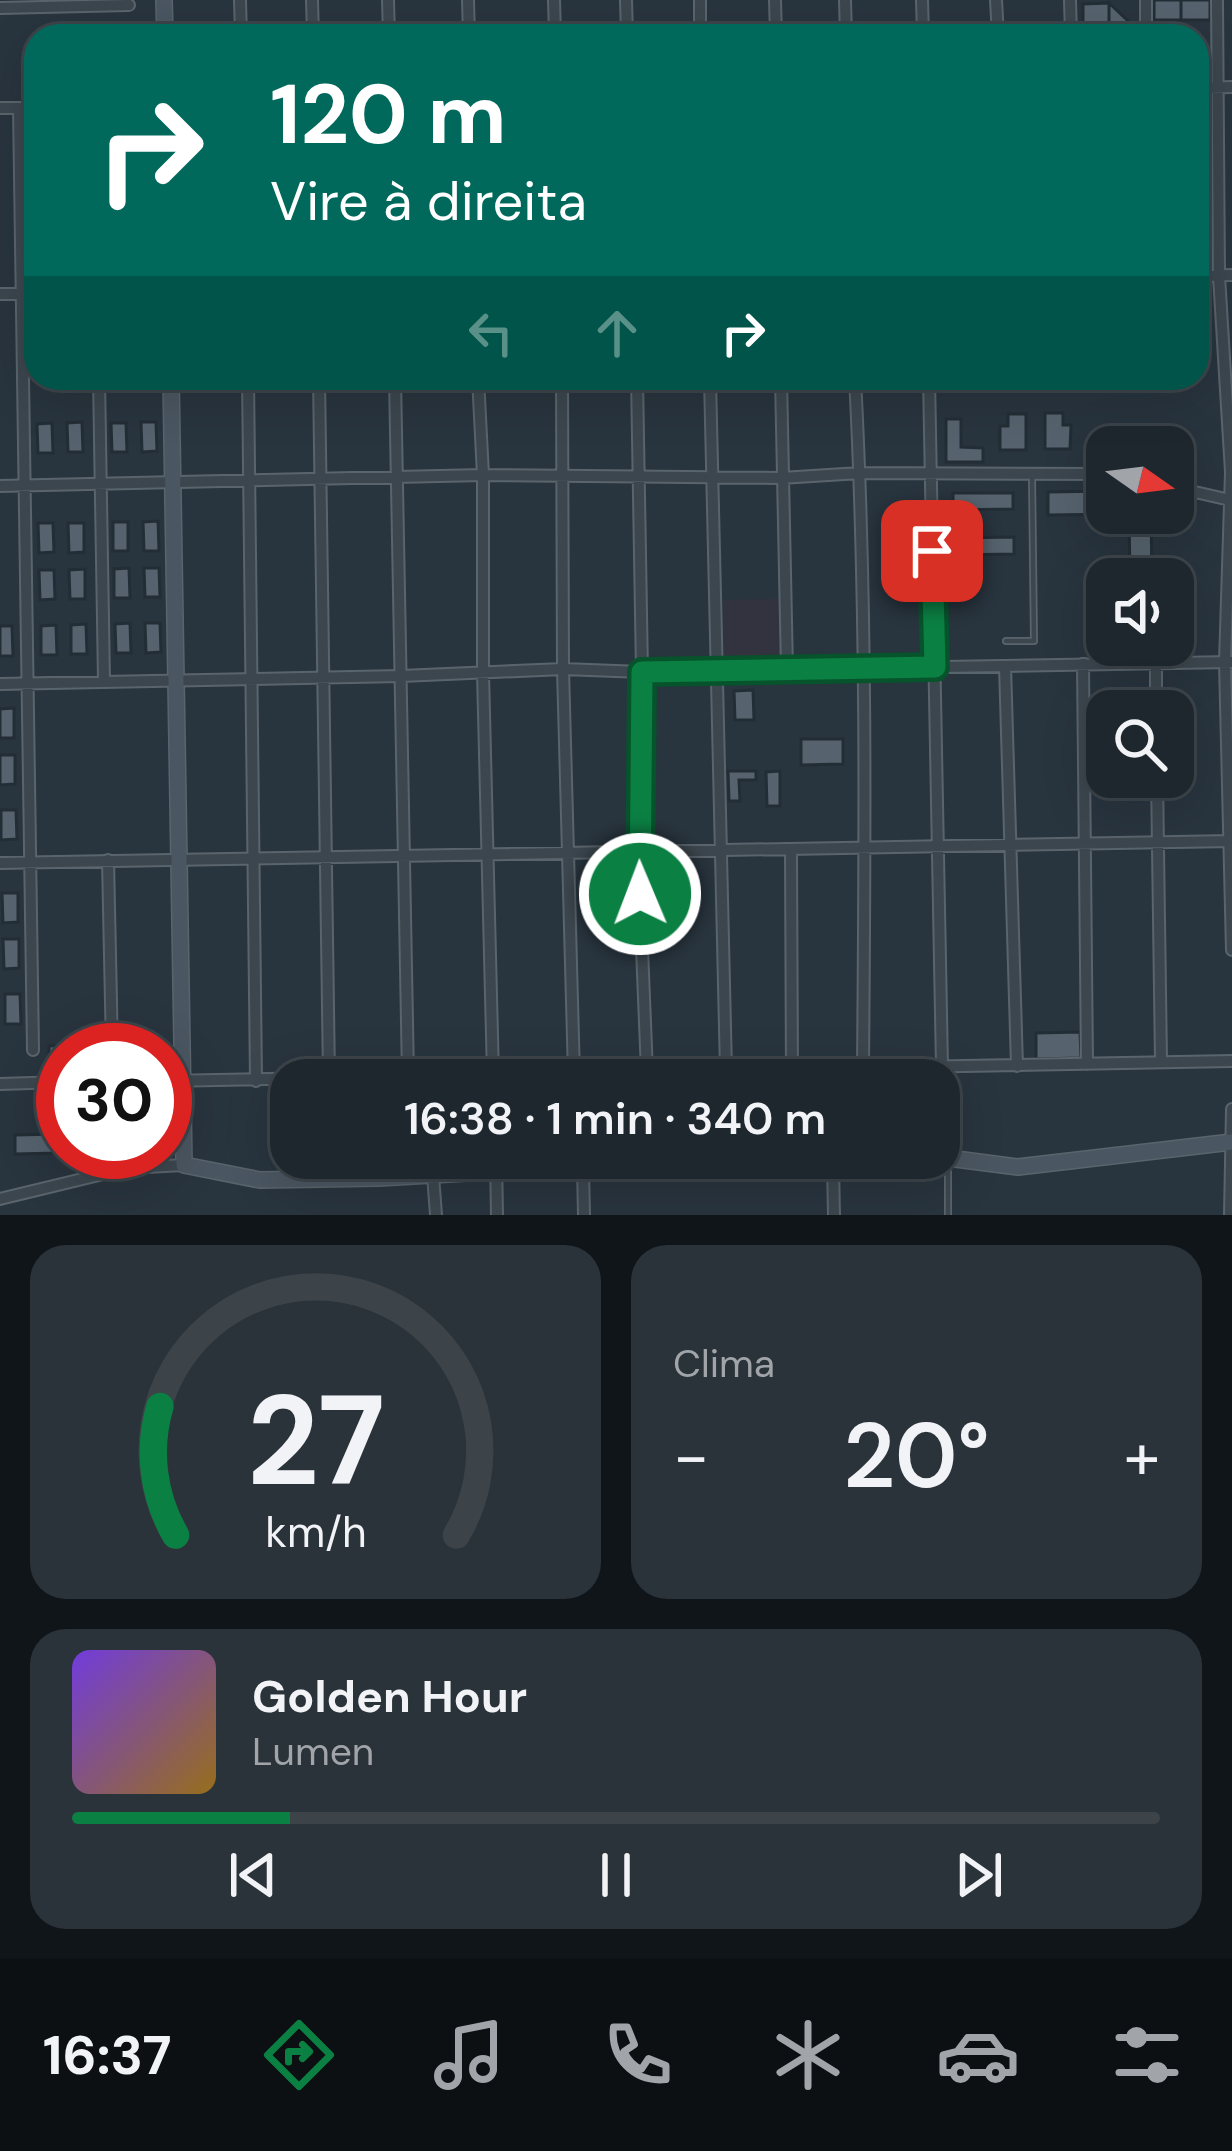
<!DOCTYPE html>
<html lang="pt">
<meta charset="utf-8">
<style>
body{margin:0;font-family:"DM Sans",sans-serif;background:#2b333a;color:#f1f3f6;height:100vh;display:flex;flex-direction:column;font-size:45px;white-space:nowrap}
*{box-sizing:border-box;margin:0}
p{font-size:39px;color:#a1a5aa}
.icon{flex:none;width:66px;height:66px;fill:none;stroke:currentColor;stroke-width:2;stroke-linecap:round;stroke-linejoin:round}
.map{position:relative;height:1215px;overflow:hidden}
.sheet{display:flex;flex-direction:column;gap:30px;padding:30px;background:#101519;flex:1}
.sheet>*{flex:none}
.banner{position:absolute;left:24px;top:24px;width:1185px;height:366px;border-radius:36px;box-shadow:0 12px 48px #0002,0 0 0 3px #3c444a;background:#00695c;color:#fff;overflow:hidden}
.needle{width:78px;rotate:104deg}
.tools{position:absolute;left:1086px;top:426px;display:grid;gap:24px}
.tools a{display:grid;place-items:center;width:108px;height:108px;border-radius:24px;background:#1e272e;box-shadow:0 12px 48px #0002,0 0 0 3px #3c444a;font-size:60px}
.speed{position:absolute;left:36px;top:1023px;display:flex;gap:24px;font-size:60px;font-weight:700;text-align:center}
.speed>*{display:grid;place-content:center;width:156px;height:156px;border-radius:50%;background:#1e272e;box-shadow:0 12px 48px #0002,0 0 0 3px #3c444a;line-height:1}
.speed .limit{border:18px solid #d22;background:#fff;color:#111}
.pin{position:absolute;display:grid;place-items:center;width:102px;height:102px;color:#fff;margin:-51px;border-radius:24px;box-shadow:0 6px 18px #0006}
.me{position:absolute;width:132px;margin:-66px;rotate:359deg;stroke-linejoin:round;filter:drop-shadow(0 0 9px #0008)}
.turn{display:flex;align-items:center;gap:42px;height:252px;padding:0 48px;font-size:54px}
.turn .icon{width:156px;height:156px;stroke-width:2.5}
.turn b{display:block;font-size:84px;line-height:102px}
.lanes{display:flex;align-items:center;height:114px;padding:0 48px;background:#0003;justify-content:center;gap:60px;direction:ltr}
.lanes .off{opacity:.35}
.big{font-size:90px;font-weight:600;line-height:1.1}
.sheet .card{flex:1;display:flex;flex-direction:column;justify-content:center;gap:18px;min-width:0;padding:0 42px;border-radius:36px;background:#2b333a}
.sheet .dial{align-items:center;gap:0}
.dial svg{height:312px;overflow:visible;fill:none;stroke:#3c444a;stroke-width:7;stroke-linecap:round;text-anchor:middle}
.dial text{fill:#f1f3f6;stroke:none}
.song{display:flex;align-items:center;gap:36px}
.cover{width:144px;height:144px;border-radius:18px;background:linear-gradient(135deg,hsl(260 70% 55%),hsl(40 70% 35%))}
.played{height:12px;border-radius:6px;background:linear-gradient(90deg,#0b8043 20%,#3c444a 20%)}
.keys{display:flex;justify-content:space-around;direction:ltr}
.heat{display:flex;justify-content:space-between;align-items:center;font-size:66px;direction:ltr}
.sheet .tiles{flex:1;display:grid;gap:30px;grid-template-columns:1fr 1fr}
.card:last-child{grid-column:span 2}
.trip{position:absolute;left:270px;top:1059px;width:690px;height:120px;border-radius:36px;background:#1e272e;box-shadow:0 12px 48px #0002,0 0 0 3px #3c444a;font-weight:600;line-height:120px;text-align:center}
.menu{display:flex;height:192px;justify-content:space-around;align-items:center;background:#0c1012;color:#a1a5aa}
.menu .icon{width:84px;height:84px}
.menu .on{color:#0b8043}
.menu b{font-size:54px;color:#f1f3f6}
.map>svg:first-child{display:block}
</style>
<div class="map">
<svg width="1232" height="1215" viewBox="0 0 1232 1215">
<rect width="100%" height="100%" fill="#28343e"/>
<path fill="#333340" d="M780 599 781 661 724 662 723 600Z"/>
<path fill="#56636e" stroke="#232d35" stroke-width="3" d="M1154 0H1181V20H1154Z
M1181 0H1210V20H1181Z
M1109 3V36H1083V4Z
M1109 3 1144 36H1109Z
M1045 413H1063V425H1071L1070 449H1045Z
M1008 414H1026V450H1000V426H1008Z
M946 419H961V447L983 448V462H946Z
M82 422 83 452H68L67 423Z
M141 422H156L157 451 142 452Z
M52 423 53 453H38L37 424Z
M111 423H126L127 452H112Z
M1107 491V513L1122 514 1048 515V492Z
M953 493H1013V509L953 510Z
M1129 513H1151L1152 579H1130Z
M158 521 159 551H144L143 522Z
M113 522H128V551H113Z
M38 523H53L54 552 39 553Z
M68 523H84V552L69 553Z
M1014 537V554L954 555V538Z
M129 568 130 598H114V569Z
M144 568H159L160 597H145Z
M85 569V599H70L69 570Z
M39 570H54L55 599 40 600Z
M130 623 131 653H116L115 624Z
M145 623H160L161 652 146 653Z
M86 624 87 654H71V625Z
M56 625 57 655H41V626Z
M0 626H12L13 656H0Z
M753 690 754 720H735L734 691Z
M14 708V738H0V709Z
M801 739H843V764L801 765Z
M0 755H15V784L0 785Z
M728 771H756V780H739L740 801H729Z
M780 771V806H767L766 772Z
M1 810H16L17 839 1 840Z
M2 893H18V922L3 923Z
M3 939H19V968L4 969Z
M5 994H20L21 1024H5Z
M1080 1032 1081 1058 1036 1059V1033Z
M89 1044V1050H63V1063H49V1046Z
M58 1134V1153L15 1154V1135Z"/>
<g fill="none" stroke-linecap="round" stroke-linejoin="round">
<defs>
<path id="lane" d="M1006 641H1034L1032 476
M948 1164V1215"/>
<path id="street" d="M240 0 241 36
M312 0 313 36
M388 0 389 36
M468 0 469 36
M554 0 555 36
M626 0 627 36
M700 0V36
M775 0 776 36
M845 0 846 36
M922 0 923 36
M996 0 998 36
M1070 0 1071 36
M1217 0 1219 276 1231 472 1225 662 1232 950
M0 8 129 5
M1146 36V0
M1197 88 1232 87
M0 108H36
M19 108 33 1050
M1197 276 1232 275
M0 294 36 293
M99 378 104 681
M248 378 256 1081
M319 378 329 1077
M395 378 408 1076
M478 378 483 475V673L493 1076
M562 378 563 669 574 1075
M637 378 642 672 638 850 647 1072
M710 378 726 1071
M781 378 787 670
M855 378C867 607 865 838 863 1067
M929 378 942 1067 948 1158
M0 486 483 475 781 478 860 473 1107 474
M1173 487 1230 500
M1156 663V711
M1083 664 1087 1064
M1005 666 1017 1066
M0 684 401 676 563 669 642 672 1232 662
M1157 777 1161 1061
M791 849 792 1080
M108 860 112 1050
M0 863 1232 841
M165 1081 1232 1061
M0 1084 63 1082
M496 1158 497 1215
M833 1164 834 1215
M583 1168 584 1215
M433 1175 436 1215
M0 1199 128 1168 184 1165
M1230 1215 1232 1109"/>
<path id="secondary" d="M164 0 165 36
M171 378 184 1165 260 1180 379 1178 689 1160H792L833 1164 948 1158 1018 1167 1232 1142"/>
</defs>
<use href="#lane" stroke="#5a646c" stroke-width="8"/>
<use href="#street" stroke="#5a646c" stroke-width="14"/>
<use href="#secondary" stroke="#5a646c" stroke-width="18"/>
<use href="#lane" stroke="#3c464e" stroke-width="4.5"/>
<use href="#street" stroke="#3c464e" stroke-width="10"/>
<use href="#secondary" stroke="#4a5661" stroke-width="15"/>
</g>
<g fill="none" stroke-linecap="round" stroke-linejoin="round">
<defs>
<path id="route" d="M640 894 642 672 935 667 932 551"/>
</defs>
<use href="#route" stroke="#07532c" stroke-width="30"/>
<use href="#route" stroke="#0b8043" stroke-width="21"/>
</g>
</svg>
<div class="tools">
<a><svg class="needle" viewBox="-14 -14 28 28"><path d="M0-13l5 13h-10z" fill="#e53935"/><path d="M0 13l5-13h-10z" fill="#a1a5aa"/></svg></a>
<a><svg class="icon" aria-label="sound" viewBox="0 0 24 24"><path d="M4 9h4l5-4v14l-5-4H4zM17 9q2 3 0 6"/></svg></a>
<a><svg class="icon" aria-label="search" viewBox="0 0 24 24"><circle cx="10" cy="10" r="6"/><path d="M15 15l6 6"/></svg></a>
</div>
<div class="speed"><div class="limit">30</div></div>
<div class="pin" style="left:932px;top:551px;background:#d93025"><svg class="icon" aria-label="arrive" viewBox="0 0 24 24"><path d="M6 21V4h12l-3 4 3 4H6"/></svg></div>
<svg class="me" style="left:640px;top:894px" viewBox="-20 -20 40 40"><circle r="17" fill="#0b8043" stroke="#fff" stroke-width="3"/><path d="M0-11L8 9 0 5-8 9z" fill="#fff"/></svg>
<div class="trip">16:38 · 1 min · 340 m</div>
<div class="banner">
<div class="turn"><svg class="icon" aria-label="right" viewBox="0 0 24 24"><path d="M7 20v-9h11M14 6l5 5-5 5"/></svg><div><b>120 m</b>Vire à direita</div></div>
<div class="lanes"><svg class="icon off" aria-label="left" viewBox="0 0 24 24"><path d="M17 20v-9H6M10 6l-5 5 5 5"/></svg><svg class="icon off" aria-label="ahead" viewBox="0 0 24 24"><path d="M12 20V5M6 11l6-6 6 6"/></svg><svg class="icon" aria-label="right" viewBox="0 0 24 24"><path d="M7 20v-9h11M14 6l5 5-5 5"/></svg></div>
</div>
</div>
<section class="sheet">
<div class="tiles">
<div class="card dial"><svg viewBox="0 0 100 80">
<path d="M14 69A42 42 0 1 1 86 69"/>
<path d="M14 69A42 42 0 0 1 10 36" stroke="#0b8043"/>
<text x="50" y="56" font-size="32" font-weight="700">27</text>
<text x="50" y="72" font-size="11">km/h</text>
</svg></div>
<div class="card"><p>Clima</p>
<div class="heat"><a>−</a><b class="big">20°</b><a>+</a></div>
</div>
<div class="card">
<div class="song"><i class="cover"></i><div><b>Golden Hour</b><p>Lumen</p></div></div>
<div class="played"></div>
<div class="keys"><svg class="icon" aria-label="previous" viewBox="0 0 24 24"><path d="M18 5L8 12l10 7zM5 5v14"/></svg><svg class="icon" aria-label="pause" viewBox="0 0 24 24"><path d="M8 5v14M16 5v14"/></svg><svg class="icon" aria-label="next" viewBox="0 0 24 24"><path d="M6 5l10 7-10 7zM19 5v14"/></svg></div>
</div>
</div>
</section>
<nav class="menu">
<b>16:37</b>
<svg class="icon on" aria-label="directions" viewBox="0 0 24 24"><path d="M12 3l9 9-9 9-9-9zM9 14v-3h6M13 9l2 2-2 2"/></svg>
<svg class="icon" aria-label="music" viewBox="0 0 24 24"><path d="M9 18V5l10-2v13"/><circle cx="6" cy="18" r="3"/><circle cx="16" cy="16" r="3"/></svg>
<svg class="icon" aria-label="phone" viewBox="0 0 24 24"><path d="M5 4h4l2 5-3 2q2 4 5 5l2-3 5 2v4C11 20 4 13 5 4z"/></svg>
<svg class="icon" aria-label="climate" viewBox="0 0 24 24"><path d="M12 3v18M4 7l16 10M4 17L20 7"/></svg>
<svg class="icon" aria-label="car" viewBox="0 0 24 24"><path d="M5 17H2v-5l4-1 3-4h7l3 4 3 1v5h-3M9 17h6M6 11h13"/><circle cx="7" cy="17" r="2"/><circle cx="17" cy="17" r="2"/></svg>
<svg class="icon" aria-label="filters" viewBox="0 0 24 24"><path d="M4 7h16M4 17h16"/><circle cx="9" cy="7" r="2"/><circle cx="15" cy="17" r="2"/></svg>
</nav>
